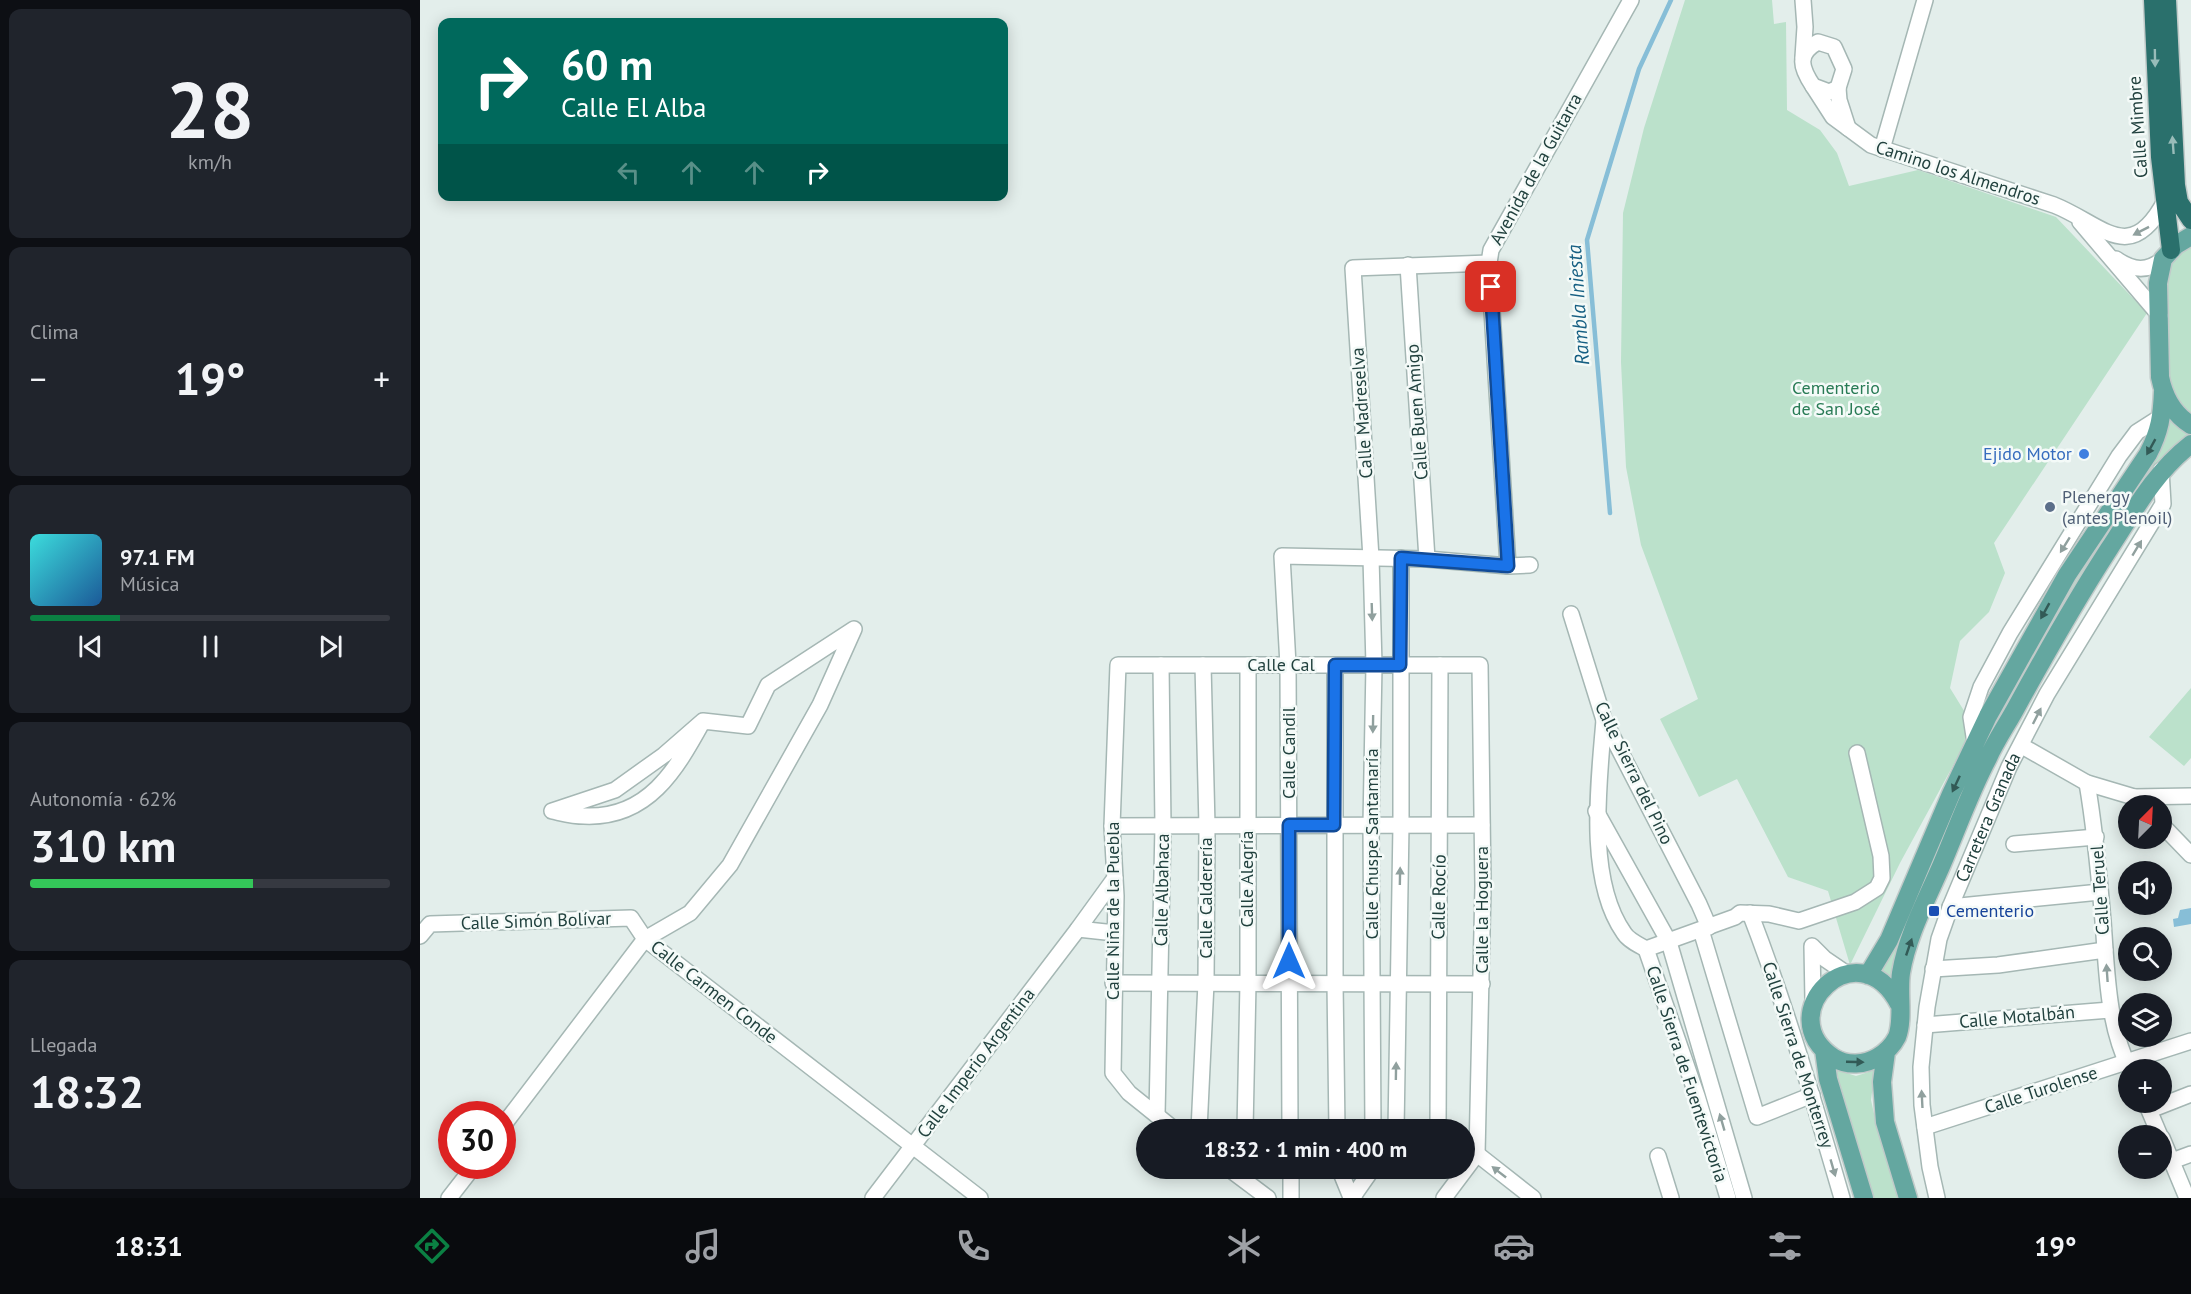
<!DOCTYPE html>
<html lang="es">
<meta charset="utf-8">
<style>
body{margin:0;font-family:"PT Sans",sans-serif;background:#20242c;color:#f1f3f6;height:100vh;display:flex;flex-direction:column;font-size:22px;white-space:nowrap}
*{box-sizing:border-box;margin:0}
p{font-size:20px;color:#9ea1a6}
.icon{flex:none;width:33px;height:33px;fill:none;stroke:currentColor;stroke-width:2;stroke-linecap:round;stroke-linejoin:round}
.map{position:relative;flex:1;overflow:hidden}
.drawer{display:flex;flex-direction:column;gap:9px;padding:9px;background:#0d0f14;width:420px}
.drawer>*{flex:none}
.guide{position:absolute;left:18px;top:18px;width:570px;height:183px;border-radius:12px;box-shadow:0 3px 15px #0003;background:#00695c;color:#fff;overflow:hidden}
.needle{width:39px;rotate:24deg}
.buttons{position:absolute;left:1698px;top:795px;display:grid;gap:12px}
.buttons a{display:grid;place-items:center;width:54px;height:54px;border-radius:50%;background:#171b24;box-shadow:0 3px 15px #0003;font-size:30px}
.speed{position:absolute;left:18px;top:1101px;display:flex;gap:12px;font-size:30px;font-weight:700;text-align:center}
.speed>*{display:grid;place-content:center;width:78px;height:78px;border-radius:50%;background:#171b24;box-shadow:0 3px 15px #0003;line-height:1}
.speed .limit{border:9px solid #d22;background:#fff;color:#111}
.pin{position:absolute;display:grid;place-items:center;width:51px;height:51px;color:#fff;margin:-26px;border-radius:12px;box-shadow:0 3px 9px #0006}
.me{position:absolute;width:66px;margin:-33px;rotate:0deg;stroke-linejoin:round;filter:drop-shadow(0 0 4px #0008)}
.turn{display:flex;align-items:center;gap:21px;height:126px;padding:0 24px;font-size:27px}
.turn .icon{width:78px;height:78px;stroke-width:2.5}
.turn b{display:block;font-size:42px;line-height:51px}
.lanes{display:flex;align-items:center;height:57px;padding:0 24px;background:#0003;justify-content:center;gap:30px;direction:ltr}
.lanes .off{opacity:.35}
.big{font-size:45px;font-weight:700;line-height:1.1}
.drawer .tile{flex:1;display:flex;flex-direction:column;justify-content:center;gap:9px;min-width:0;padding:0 21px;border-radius:12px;background:#20242c}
.drawer .dial{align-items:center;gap:0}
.dial b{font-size:78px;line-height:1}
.song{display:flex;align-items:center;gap:18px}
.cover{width:72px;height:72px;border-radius:9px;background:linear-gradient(135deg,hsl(180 70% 55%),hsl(210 70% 35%))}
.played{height:6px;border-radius:3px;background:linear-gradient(90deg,#0b8043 25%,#363941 25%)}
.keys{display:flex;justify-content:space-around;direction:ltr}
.heat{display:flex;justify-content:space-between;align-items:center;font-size:33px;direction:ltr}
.charge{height:9px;border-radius:4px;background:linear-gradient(90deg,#34c759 62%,#363941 0)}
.trip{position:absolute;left:716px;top:1119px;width:339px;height:60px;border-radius:30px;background:#171b24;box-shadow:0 3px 15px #0003;font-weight:700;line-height:60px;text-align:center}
.tabs{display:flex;height:96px;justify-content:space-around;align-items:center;background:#090b0e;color:#9ea1a6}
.tabs .icon{width:42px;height:42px}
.tabs .current{color:#0b8043}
.tabs b{font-size:27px;color:#f1f3f6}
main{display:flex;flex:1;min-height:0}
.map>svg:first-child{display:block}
</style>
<main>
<section class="drawer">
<div class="tile dial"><b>28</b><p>km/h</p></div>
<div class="tile"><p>Clima</p>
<div class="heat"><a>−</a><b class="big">19°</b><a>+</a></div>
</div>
<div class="tile">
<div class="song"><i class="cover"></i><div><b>97.1 FM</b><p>Música</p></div></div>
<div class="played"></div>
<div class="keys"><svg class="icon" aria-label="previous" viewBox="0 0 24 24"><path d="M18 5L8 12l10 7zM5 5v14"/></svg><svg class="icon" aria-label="pause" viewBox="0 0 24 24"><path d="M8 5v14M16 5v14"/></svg><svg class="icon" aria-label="next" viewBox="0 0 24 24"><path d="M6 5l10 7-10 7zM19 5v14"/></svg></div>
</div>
<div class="tile"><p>Autonomía · 62%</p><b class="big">310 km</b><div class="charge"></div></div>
<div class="tile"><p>Llegada</p><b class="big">18:32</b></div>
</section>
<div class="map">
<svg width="1771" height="1198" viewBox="0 0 1771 1198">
<rect width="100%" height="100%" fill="#e3eeeb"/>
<path fill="#bbe1cb" d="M1265 0H1352L1354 24 1366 22 1367 110 1400 130 1417 153 1429 186 1498 170 1636 217 1727 313 1574 543 1585 573 1569 612 1540 641 1530 688 1554 727 1480 863 1430 965 1408 891 1368 877 1317 779 1279 797 1240 719 1278 699 1221 545 1206 467 1201 362 1203 213 1224 128Z
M1771 236V444L1756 456 1578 741 1480 982 1448 975 1531 794 1738 435 1743 259Z
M1771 688V758L1764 766 1729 737Z
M1414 1069 1436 1076 1455 1070 1451 1100 1456 1123 1478 1198H1451Z"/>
<path fill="#87bed7" d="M1771 908V924L1754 927 1753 919 1758 918 1760 910Z"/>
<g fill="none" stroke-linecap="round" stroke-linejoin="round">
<path stroke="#87bed7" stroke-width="4.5" d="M1190 513 1167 240 1219 69 1251 0"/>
<defs>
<g id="minor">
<path d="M1398 42 1414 47 1424 69 1418 88 1409 92 1393 86C1381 68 1376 54 1398 42Z"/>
<path d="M1383 57 1385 27 1383 0"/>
<path d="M1393 86 1413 117 1451 145 1634 205C1682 224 1710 267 1745 201"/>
<path d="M1418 88 1419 100 1428 128"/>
<path d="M1462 149 1505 0"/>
<path d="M1660 222 1740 316"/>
<path d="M1696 259C1713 271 1728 272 1743 259"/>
<path d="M988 265 1007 559"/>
<path d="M1088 566 1069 263 1071 250 1211 0"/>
<path d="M1151 614 1184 720 1279 904 1289 927"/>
<path d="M915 665V983L917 1130"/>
<path d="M1184 720C1179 782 1166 879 1204 933 1208 940 1219 945 1226 949"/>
<path d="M1555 743 1551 717 1561 687 1590 633 1699 456 1717 432 1742 416"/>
<path d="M1602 746 1667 783 1714 797 1722 806"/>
<path d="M1667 783C1675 829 1679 874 1683 921 1687 972 1687 1023 1710 1070"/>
<path d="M1714 797 1771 796"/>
<path d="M1176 811 1249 942 1324 1198"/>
<path d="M1742 825 1771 855"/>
<path d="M692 826 1062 825"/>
<path d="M1594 844 1676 837"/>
<path d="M1530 907 1680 892"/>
<path d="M1330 913C1366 1006 1394 1102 1422 1198"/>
<path d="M658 929 695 933"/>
<path d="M1281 930 1337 1117 1392 1095"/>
<path d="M0 936 10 924 211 918 225 939 270 913 310 865 400 705 434 629 348 685 328 726 283 721C256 770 228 819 164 816 153 816 142 813 132 811L195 790 244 755 283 721"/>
<path d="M1226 949 1315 917 1320 913 1349 914 1379 921 1435 902 1457 888 1462 878 1461 856 1437 753"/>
<path d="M1226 949 1277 1096 1308 1198"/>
<path d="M1513 969 1578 965 1685 950"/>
<path d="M693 983 1062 984"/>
<path d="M1393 1001 1392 946 1405 959 1427 974"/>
<path d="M1505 1025 1690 1010"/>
<path d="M1726 1103 1740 1136"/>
<path d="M1730 1110 1771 1094"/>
<path d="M737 1115 743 826 741 665"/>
<path d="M82 1127 225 939 560 1198"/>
<path d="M1505 1127 1771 1041"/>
<path d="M755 1130 709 1093 693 1073 696 896 692 826 698 665H1060L1063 886 1057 1154 1024 1198"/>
<path d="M779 1130 786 983 787 826 783 665"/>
<path d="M825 1130 828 983V665"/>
<path d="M870 1130 868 665 862 556 1007 559 1088 566 1110 565"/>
<path d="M953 1130 951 825 954 665 951 558 933 268 1069 263"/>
<path d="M976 1130 981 825V558"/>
<path d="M1018 1130 1020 665"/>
<path d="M1742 1138 1767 1198"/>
<path d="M1044 1149 1057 1154 1113 1198"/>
<path d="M1238 1156 1251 1198"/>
<path d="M1752 1161 1771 1154"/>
<path d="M808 1168 848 1198"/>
<path d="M871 1168V1198"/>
<path d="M919 1168 930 1195 935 1194"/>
<path d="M29 1198 54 1166"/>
<path d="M453 1198 658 929 695 878"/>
<path d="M932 1198 953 1168"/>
<path id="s1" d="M1517 1198 1510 1167 1502 1105 1501 1067 1507 1007 1519 939 1531 905 1589 767 1627 694 1743 504 1741 470"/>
</g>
<path id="major" d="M1771 236 1756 245 1743 259 1738 283 1740 377C1744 397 1753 414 1771 425
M1448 975 1469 940 1531 794 1568 716 1647 575 1728 454C1740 431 1742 416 1743 391
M1479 1004C1438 926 1348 1014 1414 1058 1427 1066 1445 1065 1458 1057 1466 1052 1473 1045 1477 1037 1484 1019 1478 993 1481 973 1487 936 1507 899 1522 864 1537 829 1550 792 1568 758 1576 740 1588 723 1597 706 1626 653 1656 600 1689 549 1714 511 1734 473 1771 444
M1404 1050 1408 1079 1444 1198
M1466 1052 1462 1082 1465 1122 1488 1198"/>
<path id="highway" d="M1733 0 1740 157 1751 250
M1747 0 1756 185 1759 202 1771 220"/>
</defs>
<use href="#minor" stroke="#a5b7b4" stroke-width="18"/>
<use href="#major" stroke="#c1cac9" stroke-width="21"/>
<use href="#highway" stroke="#c1cac9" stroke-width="21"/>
<use href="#minor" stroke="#fff" stroke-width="15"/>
<use href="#major" stroke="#64a7a0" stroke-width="18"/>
<use href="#highway" stroke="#2a706c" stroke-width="18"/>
</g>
<defs><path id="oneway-solid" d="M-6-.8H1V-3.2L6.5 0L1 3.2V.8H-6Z" transform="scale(1.5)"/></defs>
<g fill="#99bcb9">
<use href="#oneway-solid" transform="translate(1735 58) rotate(89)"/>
<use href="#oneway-solid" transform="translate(1753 145) rotate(-94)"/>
</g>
<g fill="#90a09e">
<use href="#oneway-solid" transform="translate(1721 231) rotate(153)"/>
<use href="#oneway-solid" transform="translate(1645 545) rotate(122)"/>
<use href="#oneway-solid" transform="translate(1717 548) rotate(-59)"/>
<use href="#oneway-solid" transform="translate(952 612) rotate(88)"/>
<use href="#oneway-solid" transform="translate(1617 716) rotate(-63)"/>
<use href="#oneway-solid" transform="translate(953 724) rotate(91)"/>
<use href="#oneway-solid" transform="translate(980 876) rotate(-89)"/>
<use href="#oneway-solid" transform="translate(1687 973) rotate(-94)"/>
<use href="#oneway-solid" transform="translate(976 1071) rotate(-89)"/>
<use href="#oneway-solid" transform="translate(1502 1099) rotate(-93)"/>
<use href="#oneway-solid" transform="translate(1302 1122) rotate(-106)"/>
<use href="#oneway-solid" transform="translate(1413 1168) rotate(74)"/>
<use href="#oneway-solid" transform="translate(1079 1172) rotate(-142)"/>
</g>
<g fill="#325a56">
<use href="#oneway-solid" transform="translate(1731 447) rotate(119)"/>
<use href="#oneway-solid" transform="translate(1625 611) rotate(119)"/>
<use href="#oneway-solid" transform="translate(1536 784) rotate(115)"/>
<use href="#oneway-solid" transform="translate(1489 947) rotate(-71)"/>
<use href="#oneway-solid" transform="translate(1435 1062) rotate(2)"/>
</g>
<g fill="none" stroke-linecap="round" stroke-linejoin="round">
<defs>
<path id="route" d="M869 961V825H914L915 665H980L981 558 1088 566 1071 287"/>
</defs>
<use href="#route" stroke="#114b97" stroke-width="15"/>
<use href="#route" stroke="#1a73e8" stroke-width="10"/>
</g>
<circle fill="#3f7fe0" stroke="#f4faf8" stroke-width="2" cx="1664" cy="454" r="6"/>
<circle fill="#5c6f8a" stroke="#f4faf8" stroke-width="2" cx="1630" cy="507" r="6"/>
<rect fill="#1a4fb4" stroke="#f4faf8" stroke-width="2" x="1508" y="905" width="12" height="12" rx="3"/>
<g text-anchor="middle" stroke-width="5" stroke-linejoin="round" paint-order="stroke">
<g font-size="18" fill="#21413e" stroke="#f4faf8">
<text transform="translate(1718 127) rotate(-94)" y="6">Calle Mimbre</text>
<text transform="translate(1116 169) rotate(-61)" y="6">Avenida de la Guitarra</text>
<text transform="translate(1538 173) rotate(18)" y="6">Camino los Almendros</text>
<text transform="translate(997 412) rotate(-94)" y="6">Calle Buen Amigo</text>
<text transform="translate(942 413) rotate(-94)" y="6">Calle Madreselva</text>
<text x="861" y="671">Calle Cal</text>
<text transform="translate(869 753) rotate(-90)" y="6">Calle Candil</text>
<text transform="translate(1214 773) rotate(64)" y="6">Calle Sierra del Pino</text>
<text dy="6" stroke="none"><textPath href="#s1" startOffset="393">Carretera Granada</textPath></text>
<text transform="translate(952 844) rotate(-90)" y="6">Calle Chuspe Santamaría</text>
<text transform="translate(827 879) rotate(-90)" y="6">Calle Alegría</text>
<text transform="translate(742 890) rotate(-89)" y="6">Calle Albahaca</text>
<text transform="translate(1680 890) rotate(-94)" y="6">Calle Teruel</text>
<text transform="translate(1019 897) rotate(-89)" y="6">Calle Rocío</text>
<text transform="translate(786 898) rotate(-90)" y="6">Calle Calderería</text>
<text transform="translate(1062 910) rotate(-90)" y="6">Calle la Hoguera</text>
<text transform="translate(693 911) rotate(-90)" y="6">Calle Niña de la Puebla</text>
<text transform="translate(116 921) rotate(-2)" y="6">Calle Simón Bolívar</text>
<text transform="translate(294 992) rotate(38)" y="6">Calle Carmen Conde</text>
<text transform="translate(1597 1017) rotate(-5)" y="6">Calle Motalbán</text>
<text transform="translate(1378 1055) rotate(72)" y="6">Calle Sierra de Monterrey</text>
<text transform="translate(556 1063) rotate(-53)" y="6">Calle Imperio Argentina</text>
<text transform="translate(1267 1074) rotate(72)" y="6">Calle Sierra de Fuentevictoria</text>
<text transform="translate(1621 1090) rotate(-18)" y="6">Calle Turolense</text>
</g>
<g font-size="18" fill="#287b55" stroke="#f4faf8">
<text x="1416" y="394">Cementerio<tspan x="1416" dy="21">de San José</tspan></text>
</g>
<g font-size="18" fill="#366cbe" stroke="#f4faf8" text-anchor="end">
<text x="1652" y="460">Ejido Motor</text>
</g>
<g font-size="18" fill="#4e5e75" stroke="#f4faf8" text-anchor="start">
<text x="1642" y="503">Plenergy<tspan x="1642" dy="21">(antes Plenoil)</tspan></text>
</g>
<g font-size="18" fill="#164399" stroke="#f4faf8" text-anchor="start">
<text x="1526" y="917">Cementerio</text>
</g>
<g font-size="20" font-style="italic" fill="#165f82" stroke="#f4faf8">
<text transform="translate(1158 305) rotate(-94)" y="7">Rambla Iniesta</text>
</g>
</g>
</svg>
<div class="buttons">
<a><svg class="needle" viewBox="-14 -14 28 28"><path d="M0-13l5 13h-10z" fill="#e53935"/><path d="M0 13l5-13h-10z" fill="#9ea1a6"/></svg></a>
<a><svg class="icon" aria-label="sound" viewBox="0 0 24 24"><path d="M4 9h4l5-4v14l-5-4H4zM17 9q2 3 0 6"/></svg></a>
<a><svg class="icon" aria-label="search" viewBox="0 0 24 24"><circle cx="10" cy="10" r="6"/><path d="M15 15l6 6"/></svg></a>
<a><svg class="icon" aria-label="layers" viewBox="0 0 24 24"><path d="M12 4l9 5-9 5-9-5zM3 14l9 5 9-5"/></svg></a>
<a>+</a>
<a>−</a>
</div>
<div class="speed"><div class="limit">30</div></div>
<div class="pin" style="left:1071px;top:287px;background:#d93025"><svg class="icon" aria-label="arrive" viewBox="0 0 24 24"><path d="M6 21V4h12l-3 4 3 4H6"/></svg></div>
<svg class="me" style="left:869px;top:961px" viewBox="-20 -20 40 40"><path d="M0-17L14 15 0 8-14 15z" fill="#1a73e8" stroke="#fff" stroke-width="4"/></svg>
<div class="trip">18:32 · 1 min · 400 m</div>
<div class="guide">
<div class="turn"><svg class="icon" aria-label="right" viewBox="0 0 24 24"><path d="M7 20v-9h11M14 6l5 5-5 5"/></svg><div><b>60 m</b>Calle El Alba</div></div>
<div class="lanes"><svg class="icon off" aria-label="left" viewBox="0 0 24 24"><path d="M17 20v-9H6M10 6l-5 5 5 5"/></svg><svg class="icon off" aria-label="ahead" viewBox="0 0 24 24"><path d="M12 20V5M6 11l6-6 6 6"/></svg><svg class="icon off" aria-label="ahead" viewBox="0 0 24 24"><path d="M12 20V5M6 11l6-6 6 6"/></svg><svg class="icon" aria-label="right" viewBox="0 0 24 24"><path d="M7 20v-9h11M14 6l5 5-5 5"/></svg></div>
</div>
</div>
</main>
<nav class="tabs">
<b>18:31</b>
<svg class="icon current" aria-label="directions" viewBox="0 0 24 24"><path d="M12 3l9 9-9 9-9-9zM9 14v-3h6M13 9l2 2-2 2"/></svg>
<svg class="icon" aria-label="music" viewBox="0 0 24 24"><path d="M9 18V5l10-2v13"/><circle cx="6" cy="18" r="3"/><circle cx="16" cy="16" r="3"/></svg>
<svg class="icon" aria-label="phone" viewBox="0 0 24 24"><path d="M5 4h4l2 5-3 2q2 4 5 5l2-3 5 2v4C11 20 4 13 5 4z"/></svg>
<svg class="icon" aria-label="climate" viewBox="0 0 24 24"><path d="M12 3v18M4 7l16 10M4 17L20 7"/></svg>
<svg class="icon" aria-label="car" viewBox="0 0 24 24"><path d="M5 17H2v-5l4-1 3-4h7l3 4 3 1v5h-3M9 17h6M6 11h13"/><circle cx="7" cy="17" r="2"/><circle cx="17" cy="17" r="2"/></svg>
<svg class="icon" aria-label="filters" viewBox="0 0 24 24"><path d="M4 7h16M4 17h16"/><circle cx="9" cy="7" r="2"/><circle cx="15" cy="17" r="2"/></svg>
<b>19°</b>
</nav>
